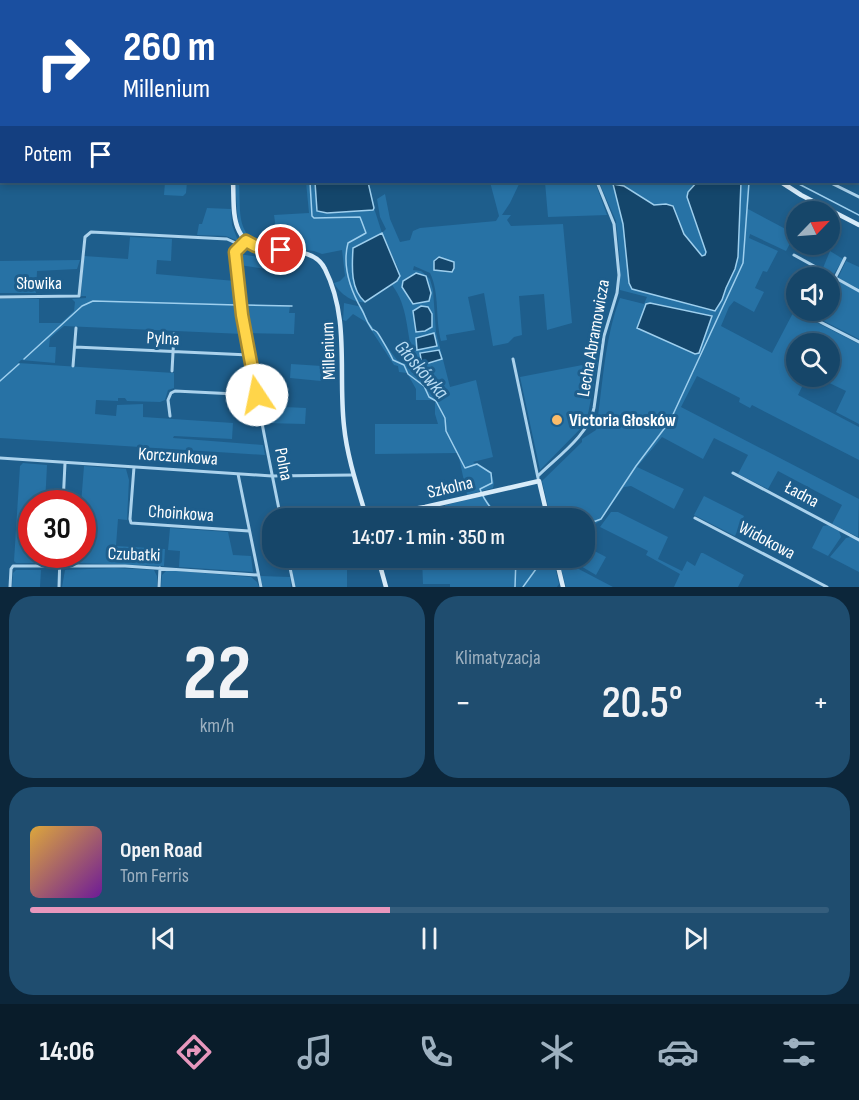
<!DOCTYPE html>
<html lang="pl">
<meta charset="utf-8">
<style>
body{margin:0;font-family:"Sofia Sans Condensed",sans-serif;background:#1f4d6f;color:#f1f3f6;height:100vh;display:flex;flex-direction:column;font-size:22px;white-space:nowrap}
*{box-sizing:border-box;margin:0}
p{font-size:20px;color:#9eb1c0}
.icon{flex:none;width:33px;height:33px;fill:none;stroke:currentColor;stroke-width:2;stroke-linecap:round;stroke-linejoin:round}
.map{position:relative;height:587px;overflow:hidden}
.drawer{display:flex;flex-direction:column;gap:9px;padding:9px;background:#0c263a;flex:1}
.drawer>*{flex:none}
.banner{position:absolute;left:0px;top:0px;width:860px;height:183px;box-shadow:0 3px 9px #0003,0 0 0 2px #355e7d;background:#1a4fa0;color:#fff;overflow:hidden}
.needle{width:39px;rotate:65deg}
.controls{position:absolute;left:786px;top:201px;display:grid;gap:12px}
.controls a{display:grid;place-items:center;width:54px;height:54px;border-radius:50%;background:#164669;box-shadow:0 3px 9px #0003,0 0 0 2px #355e7d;font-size:30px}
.speed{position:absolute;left:18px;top:490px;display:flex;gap:12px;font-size:30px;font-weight:700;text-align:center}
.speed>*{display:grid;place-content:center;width:78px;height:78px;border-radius:50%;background:#164669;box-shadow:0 3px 9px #0003,0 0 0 2px #355e7d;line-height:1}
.speed .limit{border:9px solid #d22;background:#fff;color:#111}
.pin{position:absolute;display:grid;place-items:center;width:51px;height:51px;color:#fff;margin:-26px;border:3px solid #fff;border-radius:50%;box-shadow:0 2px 6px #0007}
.me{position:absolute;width:66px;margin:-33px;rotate:349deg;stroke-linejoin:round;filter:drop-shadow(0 0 4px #0008)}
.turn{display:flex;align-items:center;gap:21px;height:126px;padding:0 24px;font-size:27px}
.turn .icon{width:78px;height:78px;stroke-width:2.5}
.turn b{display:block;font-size:42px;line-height:51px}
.then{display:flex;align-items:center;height:57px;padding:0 24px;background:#0003;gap:12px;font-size:22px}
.big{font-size:45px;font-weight:600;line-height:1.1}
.drawer .tile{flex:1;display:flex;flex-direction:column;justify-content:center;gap:9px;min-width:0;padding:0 21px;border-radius:24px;background:#1f4d6f}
.drawer .dial{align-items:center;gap:0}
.dial b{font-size:78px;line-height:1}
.song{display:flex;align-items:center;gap:18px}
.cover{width:72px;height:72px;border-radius:9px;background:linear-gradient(135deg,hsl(40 70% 55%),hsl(280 70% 35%))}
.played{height:6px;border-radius:3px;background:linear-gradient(90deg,#e797bd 45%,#355e7d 45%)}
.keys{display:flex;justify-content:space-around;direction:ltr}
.heat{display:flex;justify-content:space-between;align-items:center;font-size:33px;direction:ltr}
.drawer .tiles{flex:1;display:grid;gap:9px;grid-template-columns:1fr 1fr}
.tile:last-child{grid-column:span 2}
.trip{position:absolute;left:262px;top:508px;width:333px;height:60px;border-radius:24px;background:#164669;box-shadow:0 3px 9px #0003,0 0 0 2px #355e7d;font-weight:600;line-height:60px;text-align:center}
.dock{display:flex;height:96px;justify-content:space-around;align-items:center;background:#091c2a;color:#9eb1c0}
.dock .icon{width:42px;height:42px}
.dock .current{color:#e797bd}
.dock b{font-size:27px;color:#f1f3f6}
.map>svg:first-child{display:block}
</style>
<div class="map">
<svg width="859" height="587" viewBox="0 0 859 587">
<rect width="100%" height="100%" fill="#1e5e8c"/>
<path fill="#2772a5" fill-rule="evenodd" d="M165 182H187L186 193 183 196 164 195Z
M235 182H239C241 215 234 245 278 244L274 215 309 213 306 182H315L318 211 327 213 372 210 374 208 382 233 386 229 380 217 377 199 385 194 390 219 400 242 410 240 413 231 420 228 496 221 499 216 490 182H520L510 203 502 215H511L507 220 511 226 563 224 572 323 547 330 544 294 519 296 522 335 514 337 508 343 493 346 484 293 468 297 475 330 446 335 447 340 441 341C435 319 440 294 430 273L414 266 413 270 421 271 430 279 433 290 436 332 450 387 476 380 493 457 473 462 491 472 494 483 493 488 467 495 458 453 375 454V424H438L435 414V400H416V389L407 373 399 372 398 366 394 365 366 322 353 314 346 321 343 320 344 303 362 307 368 321 397 360 402 363 414 360C406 334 409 307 392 285 398 280 400 277 399 270L382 233 353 248 355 288 365 302C354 304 339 293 334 283L340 281 345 276 342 250 322 254 314 251 263 245 248 240 243 235 238 223Z
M545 182H595L607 215 548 217Z
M599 182H697L694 184 690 208 706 252 705 255 702 256 684 233 673 206C667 204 659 207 653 205 638 201 630 185 613 184L623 224 629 283 716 311 738 257 741 182H750L748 209 795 234 786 251 750 234 749 238 778 251 767 272 763 271 755 288 764 292 754 312 734 301 729 307 721 326 772 353 794 311 859 344V424L836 412 846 391 817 377 830 376V344H796V376L807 377 798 395 859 427V460L752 405 750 408 739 402 740 398 697 376 681 407 859 499 858 537 832 524 842 505 778 471 768 489 738 474 748 455 714 438 703 459 662 437 637 467 684 489 674 509 631 486 624 487 600 521 585 530V519H551L542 481 582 442V439L596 430C603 386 604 340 620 298L644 304 647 297 620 290V260L616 221ZM654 303 712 316 699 353 695 354 638 328Z
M207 208 231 209 232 225 238 241 226 236 197 235 199 224H202Z
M130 237 172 239 171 261 157 260 156 274 235 281 243 334 64 326 50 338 49 347H56L55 363 21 360 18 363 174 373V388L168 390 165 400 160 402 127 401 125 398H118V401L96 400 95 414 116 416 117 405 143 404V417L233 423 232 439 174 436 173 438 263 445 265 455 0 438V299H39V323H61L74 311 75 302 72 299 86 298V296H81L84 256 128 259Z
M830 251 843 259 834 274 823 268Z
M238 254 280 260 279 271 239 265Z
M80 260 77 269 37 271 36 293H0V261Z
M846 261 859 267V289L838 278Z
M837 280 859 292V339L816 317 819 311 830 310V291Z
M242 304 290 306 289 313H295L294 334 248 333Z
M598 362 588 414 584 425 540 470 520 377Z
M291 364 322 366 321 381 290 378Z
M262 406 306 408 305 424 265 423Z
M23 463 47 465 45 504H32V555H41V563H16L14 561 20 466Z
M84 466 126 469 129 480 127 520 118 519 116 546 165 549 164 566 77 563 78 555H82L81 504Z
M484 496 500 519H406L446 512 445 505Z
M704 496 744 516 735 536 694 515Z
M611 512H618L668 537 658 559 682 571 687 561 695 566 701 553H703L744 575 738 587H674L680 574 646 555 648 551 600 527Z
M829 525 839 531 841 537 828 556 812 548 823 526Z
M170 528 228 532 233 555 251 556 253 572 179 567 180 551 168 550Z
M851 537 859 541V572L830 557 846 538Z
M585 546 606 557 596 575 579 565H561L567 558H585Z
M422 558H553L559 584 557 587H450V584H423Z
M573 566 613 587H566L561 568Z
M114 568 154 570 157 576V587H62L65 570Z
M292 569H347V587H295Z
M16 570H41L40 587H12L13 573Z
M167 570 251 577 257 582 259 587H161L162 575Z
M260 576 290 577 291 587H263Z"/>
<path fill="#14466b" stroke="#9ecfee" stroke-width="1.5" d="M315 182H368L374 208 373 210 327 213 317 211Z
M697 182H741L738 257 735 269 726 288 722 300 715 311 632 289 629 283 623 224 613 184 624 186 654 205 666 204 673 206 684 234 702 256 705 255 706 252 687 197 688 192Z
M382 233 400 276 397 281 365 302C350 289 352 266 353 248Z
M439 257 454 262V268L452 272 434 270V261Z
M416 273 426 276 431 293 429 301 413 304 402 287 403 281Z
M650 303 712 316 699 353 695 354 637 328 646 304Z
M421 306 428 307 432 314V327L425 331 416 332 413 311Z
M434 333 437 346 417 350 416 338Z
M439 350 442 359 422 365 420 353Z"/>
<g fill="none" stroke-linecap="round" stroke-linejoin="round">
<path stroke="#9ecfee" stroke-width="1.5" d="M317 0 318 2
M477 0 479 2
M796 0V2
M310 182 312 216 314 218 360 217 366 233 348 243C342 266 351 291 362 310 365 315 366 321 370 326 375 334 370 326 377 332 380 336 391 355 393 360L404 365 408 374 424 386 429 397 436 401 445 418 446 431 465 468 477 464 491 473 492 483 480 489C484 502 492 508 499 519
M795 182 859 215
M244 305 292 306
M24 359 82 306 93 301 237 305
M0 381 19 364
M585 525 601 519 636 466 670 421 743 263 749 182
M515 587 516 558
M523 587 544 558"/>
<path stroke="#abd2ec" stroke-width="3" d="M679 0 682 2
M641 2 642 0
M713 2 714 0
M0 20H2
M0 131H2
M829 182 859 197
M246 241 235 252C245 342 263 430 281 519
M794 255 859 291
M830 288 845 258
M0 297 79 296 85 237 91 232 227 239 240 245
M797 310 859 342
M813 319 817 310
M75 347 249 355
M513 359 538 478
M73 366 76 328
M172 371 174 334
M170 416 168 400 171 393 175 391 257 395
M0 458 272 476 353 475
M134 467 130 519 131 523 249 531
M733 473 859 540
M238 474 261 587
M538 476C557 457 589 435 594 408L604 336 617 293 619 275 614 224 597 182
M63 504 65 463
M695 518 827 587
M288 558 294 587
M10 587 11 569 13 566H125L257 575
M59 587 60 555
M159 587 160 568"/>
<path stroke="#d7ebf9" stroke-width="4.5" d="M131 0 132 2
M803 0V2
M233 182C234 197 232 217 239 231 253 263 310 237 325 269 350 319 338 373 344 426 347 457 358 489 367 519
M781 182 801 195 859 225
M366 517 425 507 539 481 548 519
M378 558 386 587
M556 558 563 587"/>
</g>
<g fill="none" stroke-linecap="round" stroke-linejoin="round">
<defs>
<path id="route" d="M257 395 242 315 235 252 246 241 255 246 281 250"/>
</defs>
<use href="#route" stroke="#a68a30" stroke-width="15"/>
<use href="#route" stroke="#ffd54a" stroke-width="10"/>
</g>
<circle fill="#fbbc6a" stroke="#1e5e8c" stroke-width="2" cx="557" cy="420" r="6"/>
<g text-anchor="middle" stroke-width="6" stroke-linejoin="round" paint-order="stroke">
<g font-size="18" fill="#fff" stroke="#1e5e8c">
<text x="39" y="289">Słowika</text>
<text transform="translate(163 338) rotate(3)" y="6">Pylna</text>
<text transform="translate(593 338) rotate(-80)" y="6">Lecha Abramowicza</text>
<text transform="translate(328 351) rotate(-92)" y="6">Millenium</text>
<text transform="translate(178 456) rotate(4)" y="6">Korczunkowa</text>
<text transform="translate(284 464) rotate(79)" y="6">Polna</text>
<text transform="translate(450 487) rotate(-13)" y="6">Szkolna</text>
<text transform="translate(802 494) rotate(28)" y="6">Ładna</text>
<text transform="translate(181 513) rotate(4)" y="6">Choinkowa</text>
<text transform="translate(767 540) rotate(28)" y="6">Widokowa</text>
<text transform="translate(134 554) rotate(2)" y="6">Czubatki</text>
</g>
<g font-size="18" font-weight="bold" fill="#fff" stroke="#1e5e8c" text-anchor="start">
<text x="569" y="426">Victoria Głosków</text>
</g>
<g font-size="20" font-style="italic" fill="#b7dbf3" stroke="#1e5e8c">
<text transform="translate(422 369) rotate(49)" y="7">Głoskówka</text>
</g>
</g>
</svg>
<div class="controls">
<a><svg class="needle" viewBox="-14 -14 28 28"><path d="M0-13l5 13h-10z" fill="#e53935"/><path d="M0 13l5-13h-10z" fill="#9eb1c0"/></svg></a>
<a><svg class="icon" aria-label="sound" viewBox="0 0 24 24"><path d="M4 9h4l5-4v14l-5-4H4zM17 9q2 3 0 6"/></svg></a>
<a><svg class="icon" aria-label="search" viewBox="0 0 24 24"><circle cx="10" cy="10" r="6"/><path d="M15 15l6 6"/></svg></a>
</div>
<div class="speed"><div class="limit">30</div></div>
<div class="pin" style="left:281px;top:250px;background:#d93025"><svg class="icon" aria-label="arrive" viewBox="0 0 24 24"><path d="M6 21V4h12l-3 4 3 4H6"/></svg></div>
<svg class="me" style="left:257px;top:395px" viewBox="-20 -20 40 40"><circle r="19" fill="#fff"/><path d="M0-13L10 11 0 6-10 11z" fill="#ffd54a"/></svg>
<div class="trip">14:07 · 1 min · 350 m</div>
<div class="banner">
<div class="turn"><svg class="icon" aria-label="right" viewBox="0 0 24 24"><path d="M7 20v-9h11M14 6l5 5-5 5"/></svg><div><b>260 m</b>Millenium</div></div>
<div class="then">Potem<svg class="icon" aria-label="arrive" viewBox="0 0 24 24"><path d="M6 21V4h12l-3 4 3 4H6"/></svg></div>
</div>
</div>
<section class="drawer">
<div class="tiles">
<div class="tile dial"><b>22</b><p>km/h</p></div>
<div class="tile"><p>Klimatyzacja</p>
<div class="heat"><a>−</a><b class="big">20.5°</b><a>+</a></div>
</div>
<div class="tile">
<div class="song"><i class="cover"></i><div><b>Open Road</b><p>Tom Ferris</p></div></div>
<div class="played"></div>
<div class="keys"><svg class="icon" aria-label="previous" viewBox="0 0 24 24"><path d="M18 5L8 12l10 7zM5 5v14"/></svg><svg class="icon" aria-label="pause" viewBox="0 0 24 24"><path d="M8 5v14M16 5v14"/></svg><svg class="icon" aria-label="next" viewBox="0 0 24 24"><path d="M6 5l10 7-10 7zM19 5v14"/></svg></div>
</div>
</div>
</section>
<nav class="dock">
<b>14:06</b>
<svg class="icon current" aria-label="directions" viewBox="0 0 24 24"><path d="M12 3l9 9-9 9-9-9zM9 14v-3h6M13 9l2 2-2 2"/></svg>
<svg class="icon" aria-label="music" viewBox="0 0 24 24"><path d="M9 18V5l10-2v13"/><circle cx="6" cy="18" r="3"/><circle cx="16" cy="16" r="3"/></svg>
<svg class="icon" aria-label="phone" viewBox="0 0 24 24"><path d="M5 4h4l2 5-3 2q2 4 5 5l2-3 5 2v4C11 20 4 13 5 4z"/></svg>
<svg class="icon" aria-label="climate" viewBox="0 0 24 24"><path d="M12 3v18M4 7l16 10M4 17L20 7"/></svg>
<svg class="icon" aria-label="car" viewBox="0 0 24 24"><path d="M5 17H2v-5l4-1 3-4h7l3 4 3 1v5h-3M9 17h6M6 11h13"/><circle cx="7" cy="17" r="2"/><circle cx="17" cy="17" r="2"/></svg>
<svg class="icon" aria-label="filters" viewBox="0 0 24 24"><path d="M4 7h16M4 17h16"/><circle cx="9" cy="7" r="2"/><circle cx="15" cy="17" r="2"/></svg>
</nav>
